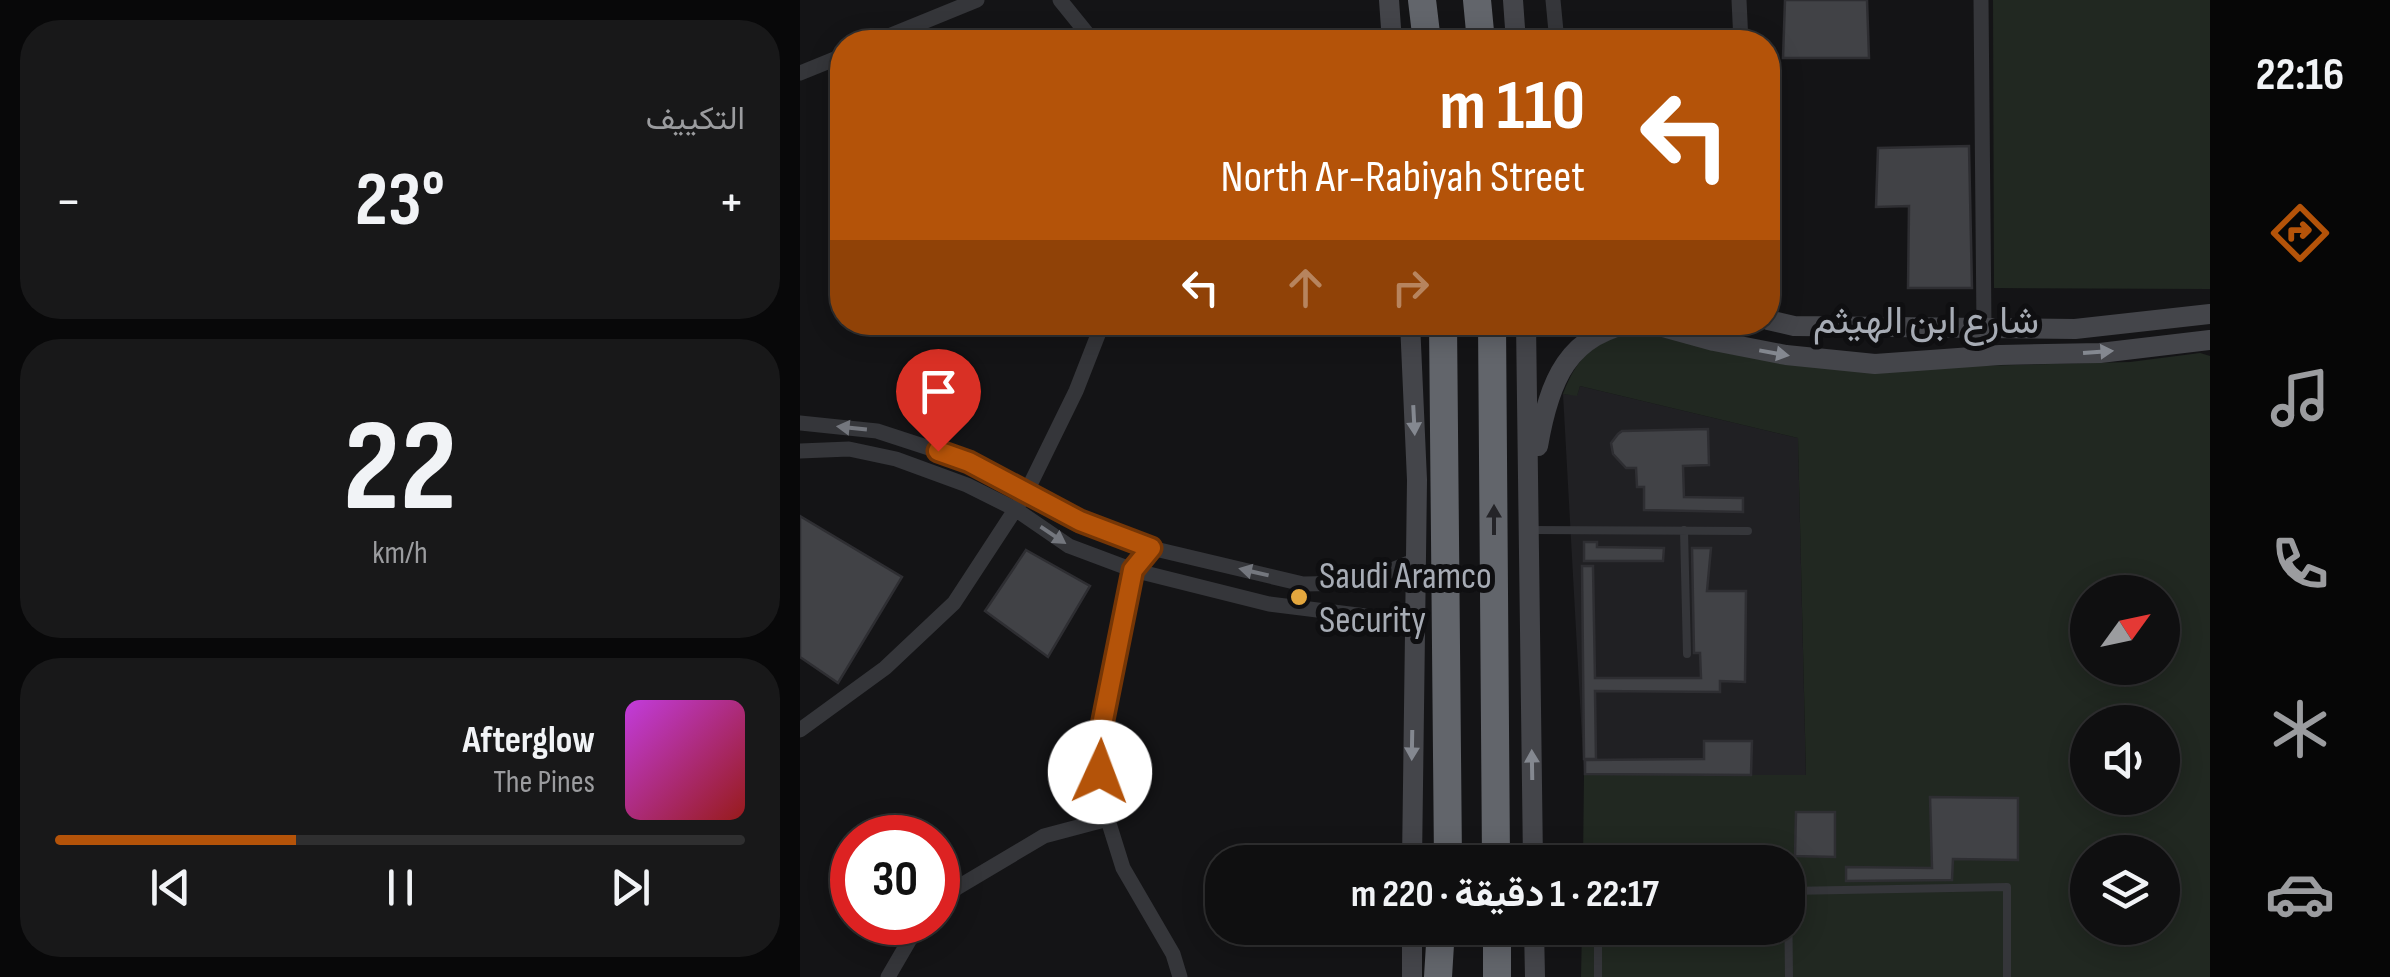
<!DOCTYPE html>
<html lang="ar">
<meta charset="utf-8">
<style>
body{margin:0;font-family:"Sofia Sans Condensed",Vazirmatn,sans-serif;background:#181819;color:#f1f3f6;direction:rtl;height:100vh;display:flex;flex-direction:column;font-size:38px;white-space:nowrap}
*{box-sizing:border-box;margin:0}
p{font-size:32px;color:#9b9c9f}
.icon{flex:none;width:55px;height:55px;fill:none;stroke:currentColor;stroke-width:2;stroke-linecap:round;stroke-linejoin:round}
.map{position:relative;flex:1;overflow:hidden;direction:ltr}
.sheet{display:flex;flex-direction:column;gap:20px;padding:20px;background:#080809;width:800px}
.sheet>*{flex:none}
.guide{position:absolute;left:30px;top:30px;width:950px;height:305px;border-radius:40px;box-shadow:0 5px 25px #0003,0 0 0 2px #2f2f30;direction:rtl;background:#b45309;color:#fff;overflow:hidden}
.needle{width:65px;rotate:57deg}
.controls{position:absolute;left:1270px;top:575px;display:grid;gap:20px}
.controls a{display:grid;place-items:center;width:110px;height:110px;border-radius:50%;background:#0f0f10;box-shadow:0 5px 25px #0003,0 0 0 2px #2f2f30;font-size:50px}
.speed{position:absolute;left:30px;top:815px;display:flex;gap:20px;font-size:50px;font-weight:700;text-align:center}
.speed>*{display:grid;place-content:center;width:130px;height:130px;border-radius:50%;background:#0f0f10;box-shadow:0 5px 25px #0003,0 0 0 2px #2f2f30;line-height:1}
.speed .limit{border:15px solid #d22;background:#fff;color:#111}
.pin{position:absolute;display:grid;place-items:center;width:85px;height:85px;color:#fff;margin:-102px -42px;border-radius:50% 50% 50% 0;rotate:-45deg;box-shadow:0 0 10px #0007}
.pin .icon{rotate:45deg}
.me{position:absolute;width:110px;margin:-55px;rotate:2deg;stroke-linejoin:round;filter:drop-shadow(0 0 8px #0008)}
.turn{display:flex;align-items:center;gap:35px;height:210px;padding:0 30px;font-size:45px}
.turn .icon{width:130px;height:130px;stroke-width:2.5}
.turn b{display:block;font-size:70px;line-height:85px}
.lanes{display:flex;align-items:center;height:95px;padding:0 30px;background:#0003;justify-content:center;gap:50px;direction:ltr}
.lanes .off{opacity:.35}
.big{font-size:75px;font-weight:700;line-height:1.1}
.sheet .tile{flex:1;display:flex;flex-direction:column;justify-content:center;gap:15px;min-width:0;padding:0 35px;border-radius:40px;background:#181819}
.sheet .dial{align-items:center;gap:0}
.dial b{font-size:130px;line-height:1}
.song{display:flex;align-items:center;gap:30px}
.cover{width:120px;height:120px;border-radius:15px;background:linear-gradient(135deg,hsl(290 70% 55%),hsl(0 70% 35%))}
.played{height:10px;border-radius:5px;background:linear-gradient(90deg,#b45309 35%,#2f2f30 35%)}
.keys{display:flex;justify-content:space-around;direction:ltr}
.heat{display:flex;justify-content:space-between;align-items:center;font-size:55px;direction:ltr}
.trip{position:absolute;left:405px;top:845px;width:600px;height:100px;border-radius:40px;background:#0f0f10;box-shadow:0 5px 25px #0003,0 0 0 2px #2f2f30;font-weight:700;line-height:100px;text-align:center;direction:rtl}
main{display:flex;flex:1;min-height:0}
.tab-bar{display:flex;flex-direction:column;width:180px;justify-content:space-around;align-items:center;background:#060606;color:#9b9c9f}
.tab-bar .icon{width:70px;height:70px}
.tab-bar .active{color:#b45309}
.tab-bar b{font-size:45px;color:#f1f3f6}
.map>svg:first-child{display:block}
</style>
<main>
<nav class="tab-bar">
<b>22:16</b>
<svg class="icon active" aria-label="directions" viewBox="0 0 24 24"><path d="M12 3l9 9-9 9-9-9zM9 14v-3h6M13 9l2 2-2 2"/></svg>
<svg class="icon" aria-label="music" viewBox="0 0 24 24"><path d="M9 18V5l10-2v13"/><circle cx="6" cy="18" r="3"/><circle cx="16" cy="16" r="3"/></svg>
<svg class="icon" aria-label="phone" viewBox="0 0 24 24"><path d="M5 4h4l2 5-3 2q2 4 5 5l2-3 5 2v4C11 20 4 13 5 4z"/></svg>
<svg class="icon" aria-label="climate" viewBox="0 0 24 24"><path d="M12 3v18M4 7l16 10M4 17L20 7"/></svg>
<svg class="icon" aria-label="car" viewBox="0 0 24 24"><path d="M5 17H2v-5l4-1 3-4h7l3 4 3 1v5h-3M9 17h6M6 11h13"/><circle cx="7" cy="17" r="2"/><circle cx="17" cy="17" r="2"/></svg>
</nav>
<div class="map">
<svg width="1410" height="977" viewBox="0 0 1410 977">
<rect width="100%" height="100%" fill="#141416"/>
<path fill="#202023" d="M780 386 998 438 1006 778 784 775 763 394 777 395Z"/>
<path fill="#212821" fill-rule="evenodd" d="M1193 0H1410V289L1194 288Z
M839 332 972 361 1176 366 1330 362 1400 353 1410 356V977H781L782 928H988V862H783L784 775H1006L998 438 780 386 777 396 763 394C778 354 797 339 839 332ZM1288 592H1362V668H1288ZM1288 722H1362V798H1288ZM1288 852H1362V928H1288Z"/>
<path fill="#414246" stroke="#2e2e32" stroke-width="2.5" d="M985 0H1067L1069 58H983Z
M1169 146 1172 288H1108L1109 206 1076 207 1078 148Z
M908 429 909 465 883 466 884 497 943 498V512L844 510V487H837L836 468H826L813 454 811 443 818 434 822 431Z
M0 516 102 577 38 683 0 657Z
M784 542H797V547L864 548 863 561H784Z
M892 548H911L907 591H946L945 682 920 681V692L795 691 796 759H784L782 566H793L795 678H901L900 653H894Z
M226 550 290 586 248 657 185 611Z
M904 741H952L951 775 785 774V760L904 759Z
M1130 797 1218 798V860L1153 859 1152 880 1046 881V867L1132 868Z
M996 812H1035V857L995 856Z"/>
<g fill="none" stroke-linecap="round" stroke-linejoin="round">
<path stroke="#35363a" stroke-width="8" d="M729 530 948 531
M884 530 887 654
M798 928V977
M989 977 988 891 1207 887V977"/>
<path stroke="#35363a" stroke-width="15" d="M260 0 294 42
M753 0 757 42
M939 0 941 42
M1181 0 1184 328
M74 42 177 0
M0 73 42 56
M0 423 77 431 169 461 280 521 351 548 503 584 561 583 616 560
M0 451 49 449 96 459 167 485 215 509 269 546 333 570 469 604 614 622
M351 548 333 570 297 745 302 801 323 868 373 954 380 977
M0 730 85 668 154 603 226 493 276 391 303 322
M138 899 244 836 308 819
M88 977 120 922"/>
<path stroke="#44454a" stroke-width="20" d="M589 0 592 42
M713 0 716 42
M968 320 994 326 1275 329 1410 314
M610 322 617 480 612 862
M726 322 733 862
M845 322 914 341 986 355 1075 364 1200 355 1300 353 1410 340
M738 446C749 382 767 332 839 322
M734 928 735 977
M612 977V928"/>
<path stroke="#62656b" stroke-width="28" d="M622 0 627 42
M677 0 681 42
M643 322 648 862
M692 322 696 862
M697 928V977
M638 977 641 928"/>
</g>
<defs><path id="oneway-solid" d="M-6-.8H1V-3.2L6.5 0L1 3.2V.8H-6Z" transform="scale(2.5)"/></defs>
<g fill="#848890">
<use href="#oneway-solid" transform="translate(1298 352) rotate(-4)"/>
<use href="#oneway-solid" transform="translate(974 353) rotate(10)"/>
<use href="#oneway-solid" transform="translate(614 420) rotate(87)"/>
<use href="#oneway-solid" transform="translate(612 745) rotate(91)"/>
<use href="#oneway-solid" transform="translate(732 765) rotate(-91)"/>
</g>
<g fill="#74777e">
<use href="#oneway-solid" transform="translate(52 428) rotate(-174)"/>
<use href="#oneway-solid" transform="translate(253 535) rotate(34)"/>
<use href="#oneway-solid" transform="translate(454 572) rotate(-167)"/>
</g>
<use fill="#242428" href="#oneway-solid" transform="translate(694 520) rotate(-90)"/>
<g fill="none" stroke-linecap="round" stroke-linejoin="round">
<defs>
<path id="route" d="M138 451 169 462 280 521 351 548 333 570 298 745 300 772"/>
</defs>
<use href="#route" stroke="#753606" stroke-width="25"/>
<use href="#route" stroke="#b45309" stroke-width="18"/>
</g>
<circle fill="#e4a73e" stroke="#0f0f11" stroke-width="4" cx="499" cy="597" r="10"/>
<g text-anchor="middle" stroke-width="10" stroke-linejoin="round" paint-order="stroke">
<g font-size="38" fill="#a7acb5" stroke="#0f0f11">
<text x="1126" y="333">شارع ابن الهيثم</text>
</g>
<g font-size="38" fill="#a7acb5" stroke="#0f0f11" text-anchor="start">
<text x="519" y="588">Saudi Aramco<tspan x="519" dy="44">Security</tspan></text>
</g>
</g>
</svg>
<div class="controls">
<a><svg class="needle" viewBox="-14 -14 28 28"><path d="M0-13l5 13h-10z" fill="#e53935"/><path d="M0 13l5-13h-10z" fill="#9b9c9f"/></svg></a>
<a><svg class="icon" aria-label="sound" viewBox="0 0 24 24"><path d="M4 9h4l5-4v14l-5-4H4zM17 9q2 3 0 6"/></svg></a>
<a><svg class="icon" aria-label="layers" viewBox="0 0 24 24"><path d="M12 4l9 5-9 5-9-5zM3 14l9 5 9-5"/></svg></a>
</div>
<div class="speed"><div class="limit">30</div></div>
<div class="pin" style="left:138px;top:451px;background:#d93025"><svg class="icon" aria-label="arrive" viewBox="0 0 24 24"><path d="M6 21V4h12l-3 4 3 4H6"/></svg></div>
<svg class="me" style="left:300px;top:772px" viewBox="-20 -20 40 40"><circle r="19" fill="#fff"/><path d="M0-13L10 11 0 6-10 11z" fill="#b45309"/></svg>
<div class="trip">22:17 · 1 دقيقة · 220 m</div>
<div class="guide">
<div class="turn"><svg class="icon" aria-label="left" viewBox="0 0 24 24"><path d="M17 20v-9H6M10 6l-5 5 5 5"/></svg><div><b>110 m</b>North Ar-Rabiyah Street</div></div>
<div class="lanes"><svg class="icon" aria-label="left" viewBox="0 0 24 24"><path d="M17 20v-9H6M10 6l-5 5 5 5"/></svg><svg class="icon off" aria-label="ahead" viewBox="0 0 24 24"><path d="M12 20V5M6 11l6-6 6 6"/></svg><svg class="icon off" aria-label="right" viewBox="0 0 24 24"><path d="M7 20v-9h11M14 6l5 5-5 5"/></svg></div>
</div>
</div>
<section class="sheet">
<div class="tile"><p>التكييف</p>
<div class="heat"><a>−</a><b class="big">23°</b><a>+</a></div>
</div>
<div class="tile dial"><b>22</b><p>km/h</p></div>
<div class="tile">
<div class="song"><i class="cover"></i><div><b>Afterglow</b><p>The Pines</p></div></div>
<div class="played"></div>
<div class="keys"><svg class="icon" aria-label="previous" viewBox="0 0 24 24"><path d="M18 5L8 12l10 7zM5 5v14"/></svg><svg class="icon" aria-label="pause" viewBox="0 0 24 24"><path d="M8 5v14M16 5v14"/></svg><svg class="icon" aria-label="next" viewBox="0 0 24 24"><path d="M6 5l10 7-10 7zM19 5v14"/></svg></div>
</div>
</section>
</main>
